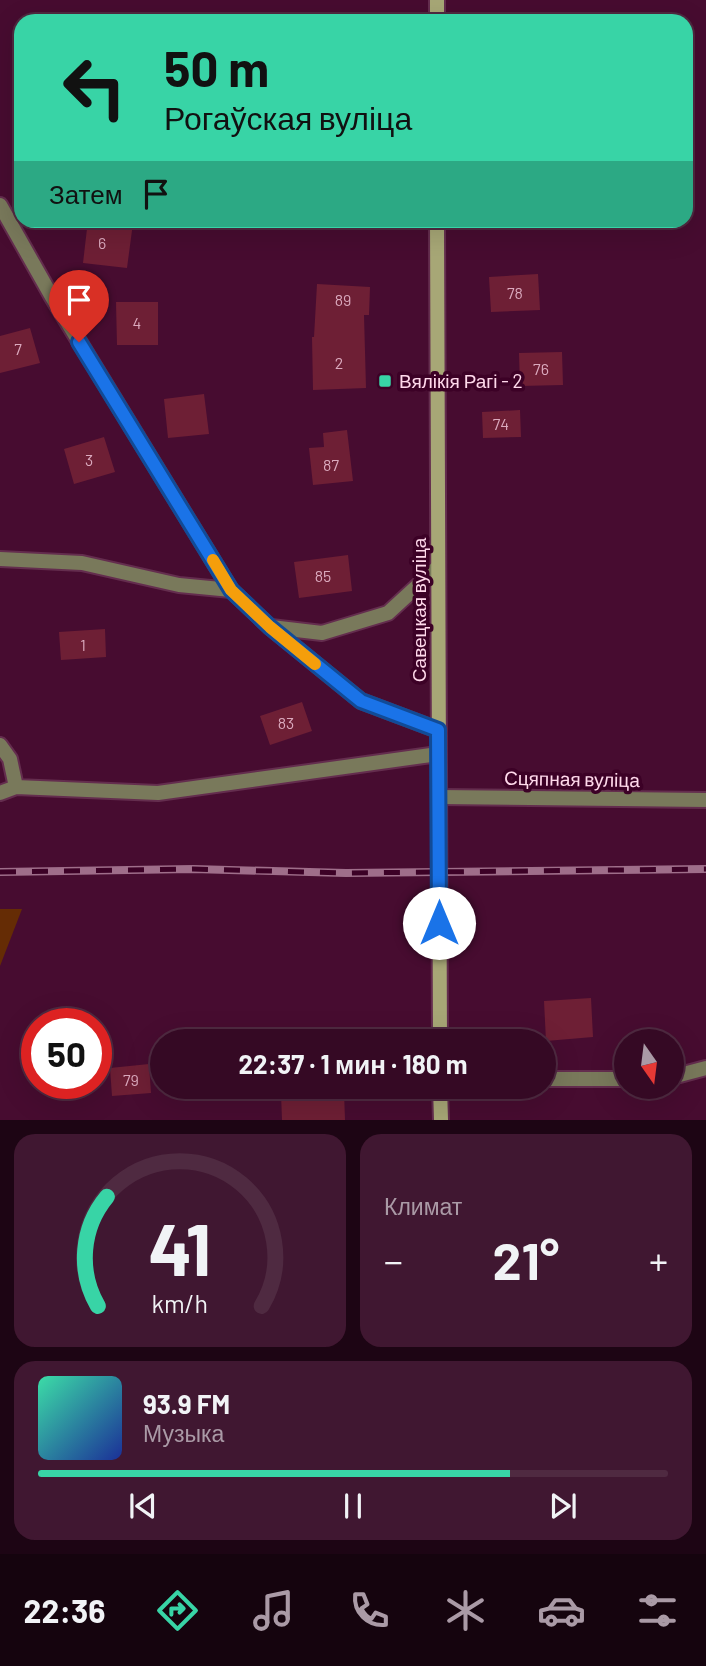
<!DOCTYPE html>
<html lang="ru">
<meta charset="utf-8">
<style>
body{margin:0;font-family:Barlow,sans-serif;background:#401731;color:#f1f3f6;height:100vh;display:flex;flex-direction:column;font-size:26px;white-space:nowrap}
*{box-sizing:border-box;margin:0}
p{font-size:23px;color:#aa9aa6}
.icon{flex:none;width:38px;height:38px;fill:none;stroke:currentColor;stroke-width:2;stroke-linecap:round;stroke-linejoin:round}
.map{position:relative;height:1120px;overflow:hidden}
.panel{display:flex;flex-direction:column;gap:14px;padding:14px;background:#1d0514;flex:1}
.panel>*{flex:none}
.top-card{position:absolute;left:14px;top:14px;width:679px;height:214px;border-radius:21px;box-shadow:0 7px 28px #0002,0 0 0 2px #4f2a41;background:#38d4a6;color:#111;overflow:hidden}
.needle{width:46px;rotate:166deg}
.buttons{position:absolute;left:614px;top:1029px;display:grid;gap:14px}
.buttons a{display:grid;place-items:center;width:70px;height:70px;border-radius:50%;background:#350924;box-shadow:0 7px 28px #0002,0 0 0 2px #4f2a41;font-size:35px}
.speed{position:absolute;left:21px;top:1008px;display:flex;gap:14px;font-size:35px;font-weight:700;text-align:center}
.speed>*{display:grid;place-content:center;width:91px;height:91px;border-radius:50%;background:#350924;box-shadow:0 7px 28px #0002,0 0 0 2px #4f2a41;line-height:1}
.speed .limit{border:10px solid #d22;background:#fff;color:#111}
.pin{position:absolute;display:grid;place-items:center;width:60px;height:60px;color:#fff;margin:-72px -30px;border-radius:50% 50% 50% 0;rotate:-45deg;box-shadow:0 0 7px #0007}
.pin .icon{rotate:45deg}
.me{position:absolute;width:77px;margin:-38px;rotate:0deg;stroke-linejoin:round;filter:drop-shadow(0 0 5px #0008)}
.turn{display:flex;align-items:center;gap:24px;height:147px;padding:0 35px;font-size:32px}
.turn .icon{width:91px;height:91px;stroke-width:2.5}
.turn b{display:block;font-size:49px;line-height:60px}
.then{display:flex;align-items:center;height:66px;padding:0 35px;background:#0003;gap:14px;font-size:26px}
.big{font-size:52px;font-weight:700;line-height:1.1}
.panel .tile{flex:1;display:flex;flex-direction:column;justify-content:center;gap:10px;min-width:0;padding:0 24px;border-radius:21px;background:#401731}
.panel .dial{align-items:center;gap:0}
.dial svg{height:182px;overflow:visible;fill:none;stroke:#4f2a41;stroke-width:7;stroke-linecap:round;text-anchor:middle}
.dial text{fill:#f1f3f6;stroke:none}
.song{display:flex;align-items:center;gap:21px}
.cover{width:84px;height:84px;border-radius:10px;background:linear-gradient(135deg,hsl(160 70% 55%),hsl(230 70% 35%))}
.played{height:7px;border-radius:4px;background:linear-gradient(90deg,#38d4a6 75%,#4f2a41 75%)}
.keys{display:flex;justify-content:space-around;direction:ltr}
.heat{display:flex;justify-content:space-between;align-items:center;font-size:38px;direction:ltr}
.panel .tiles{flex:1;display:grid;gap:14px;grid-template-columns:1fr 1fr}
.tile:last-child{grid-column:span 2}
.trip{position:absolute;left:150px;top:1029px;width:406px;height:70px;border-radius:35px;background:#350924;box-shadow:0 7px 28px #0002,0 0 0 2px #4f2a41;font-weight:700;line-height:70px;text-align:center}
.tabs{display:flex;height:112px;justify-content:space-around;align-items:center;background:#15040e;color:#aa9aa6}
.tabs .icon{width:49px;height:49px}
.tabs .current{color:#38d4a6}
.tabs b{font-size:32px;color:#f1f3f6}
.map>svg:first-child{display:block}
</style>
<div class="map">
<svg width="706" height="1120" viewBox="0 0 706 1120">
<rect width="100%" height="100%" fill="#470c30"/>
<path fill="#652c05" d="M0 909H22L0 966Z"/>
<path fill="#6e1f35" d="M88 220H118L133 223 127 268 83 263Z
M538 274 540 310 491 312 489 277Z
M317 284 370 287 369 315H364L366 388 313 390 312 337H314Z
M116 302H158V345H117Z
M30 328 40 363 0 373V336Z
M562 352 563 385 520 386 519 353Z
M204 394 209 434 168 438 164 399Z
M520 410 521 437 483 438 482 412Z
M347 430 353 481 313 485 309 448 324 447 323 433Z
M104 437 115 472 74 484 64 449Z
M348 555 352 591 299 598 294 562Z
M105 629 106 657 61 660 59 632Z
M302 702 312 731 270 745 260 716Z
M591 998 593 1037 546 1041 544 1001Z
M149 1064 151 1093 112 1096 110 1068Z
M344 1091 345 1120H282L281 1093Z"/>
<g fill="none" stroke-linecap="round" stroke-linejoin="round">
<defs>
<path id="lane" d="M0 559 82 563 179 585 231 590
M0 745 10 759 16 787 0 793
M16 787 158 793 438 754
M672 1077 706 1068
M544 1079H626"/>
<path id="street" d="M0 205 52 297 231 590 270 627 361 701 438 730
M271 627 322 633 388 613 438 567
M439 797 706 800"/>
<path id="secondary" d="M437 0V21
M437 220 440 1041
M440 1087 441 1120"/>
</defs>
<use href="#lane" stroke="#642d4e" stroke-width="18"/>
<use href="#street" stroke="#642d4e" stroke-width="18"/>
<use href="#secondary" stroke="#642d4e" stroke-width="18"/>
<use href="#lane" stroke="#79795b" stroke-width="14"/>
<use href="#street" stroke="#79795b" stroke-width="14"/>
<use href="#secondary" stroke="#a7a776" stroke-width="14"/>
<defs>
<path id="rail" d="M0 872 193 869 346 873 706 869"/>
</defs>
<use href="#rail" stroke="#9f6e8a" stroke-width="8"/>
<use href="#rail" stroke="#3c0126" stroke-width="5" stroke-dasharray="16" stroke-linecap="butt"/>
</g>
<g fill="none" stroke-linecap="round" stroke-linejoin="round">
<defs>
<path id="route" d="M79 342 231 590 270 627 361 701 438 730 439 923"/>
</defs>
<use href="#route" stroke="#114b97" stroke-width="18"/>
<use href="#route" stroke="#1a73e8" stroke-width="12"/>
<path stroke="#f59e0b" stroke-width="12" d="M213 560 231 590 270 627 315 664"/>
</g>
<rect fill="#38d4a6" stroke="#3c0126" stroke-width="2.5" x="378" y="374" width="14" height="14" rx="3.5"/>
<g text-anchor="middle" stroke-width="7" stroke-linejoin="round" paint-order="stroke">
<g font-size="16" fill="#dbaabe">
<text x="102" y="249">6</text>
<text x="515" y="299">78</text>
<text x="343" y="306">89</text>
<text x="137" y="329">4</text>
<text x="18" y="355">7</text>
<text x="339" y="369">2</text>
<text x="541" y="375">76</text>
<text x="501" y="430">74</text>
<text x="89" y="466">3</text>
<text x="331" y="471">87</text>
<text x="323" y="582">85</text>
<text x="83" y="651">1</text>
<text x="286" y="729">83</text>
<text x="131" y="1086">79</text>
</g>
<g font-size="19" fill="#ffd9eb" stroke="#3c0126" text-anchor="start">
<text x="399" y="388">Вялікія Рагі - 2</text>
</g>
<g font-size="19" fill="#ffd9eb" stroke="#3c0126">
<text transform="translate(419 610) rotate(-90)" y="7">Савецкая вуліца</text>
<text transform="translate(572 779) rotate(1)" y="7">Сцяпная вуліца</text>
</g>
</g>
</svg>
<div class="buttons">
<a><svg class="needle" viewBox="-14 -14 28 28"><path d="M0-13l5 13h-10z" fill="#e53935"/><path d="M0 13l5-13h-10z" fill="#aa9aa6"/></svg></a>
</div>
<div class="speed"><div class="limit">50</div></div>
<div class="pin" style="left:79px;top:342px;background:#d93025"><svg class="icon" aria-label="arrive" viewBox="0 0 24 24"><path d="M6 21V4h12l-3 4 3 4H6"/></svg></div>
<svg class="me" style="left:439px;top:923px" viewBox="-20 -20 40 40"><circle r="19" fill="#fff"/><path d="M0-13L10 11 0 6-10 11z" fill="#1a73e8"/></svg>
<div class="trip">22:37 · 1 мин · 180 m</div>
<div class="top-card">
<div class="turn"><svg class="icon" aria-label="left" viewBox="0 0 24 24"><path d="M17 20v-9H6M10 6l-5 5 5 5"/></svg><div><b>50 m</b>Рогаўская вуліца</div></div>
<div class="then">Затем<svg class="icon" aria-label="arrive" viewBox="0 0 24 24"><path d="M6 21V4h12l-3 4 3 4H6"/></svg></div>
</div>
</div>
<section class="panel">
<div class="tiles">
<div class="tile dial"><svg viewBox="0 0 100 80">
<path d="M14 69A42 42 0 1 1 86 69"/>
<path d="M14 69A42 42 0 0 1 18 21" stroke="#38d4a6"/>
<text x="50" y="56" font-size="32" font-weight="700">41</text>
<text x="50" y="72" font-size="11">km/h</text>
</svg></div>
<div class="tile"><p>Климат</p>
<div class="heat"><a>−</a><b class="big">21°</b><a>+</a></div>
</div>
<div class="tile">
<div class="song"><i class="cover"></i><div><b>93.9 FM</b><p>Музыка</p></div></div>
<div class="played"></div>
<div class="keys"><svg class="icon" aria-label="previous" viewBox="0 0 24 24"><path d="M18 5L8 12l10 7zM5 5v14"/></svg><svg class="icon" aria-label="pause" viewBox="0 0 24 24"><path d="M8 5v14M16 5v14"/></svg><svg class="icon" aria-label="next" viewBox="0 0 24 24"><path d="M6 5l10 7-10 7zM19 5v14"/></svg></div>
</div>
</div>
</section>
<nav class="tabs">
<b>22:36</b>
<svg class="icon current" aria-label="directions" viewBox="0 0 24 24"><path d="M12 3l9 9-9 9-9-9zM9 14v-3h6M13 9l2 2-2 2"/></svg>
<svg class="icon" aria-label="music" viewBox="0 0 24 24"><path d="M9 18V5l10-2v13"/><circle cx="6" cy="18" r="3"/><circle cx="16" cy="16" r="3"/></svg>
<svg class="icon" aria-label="phone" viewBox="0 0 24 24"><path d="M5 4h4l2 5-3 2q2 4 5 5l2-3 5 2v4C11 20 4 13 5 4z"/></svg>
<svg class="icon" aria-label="climate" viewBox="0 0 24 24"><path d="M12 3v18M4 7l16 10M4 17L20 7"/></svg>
<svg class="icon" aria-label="car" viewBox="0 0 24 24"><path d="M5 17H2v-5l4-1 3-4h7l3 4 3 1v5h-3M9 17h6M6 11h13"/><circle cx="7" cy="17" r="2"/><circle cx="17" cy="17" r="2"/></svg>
<svg class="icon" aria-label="filters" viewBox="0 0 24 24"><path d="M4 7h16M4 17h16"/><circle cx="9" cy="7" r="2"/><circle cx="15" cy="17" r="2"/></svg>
</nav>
